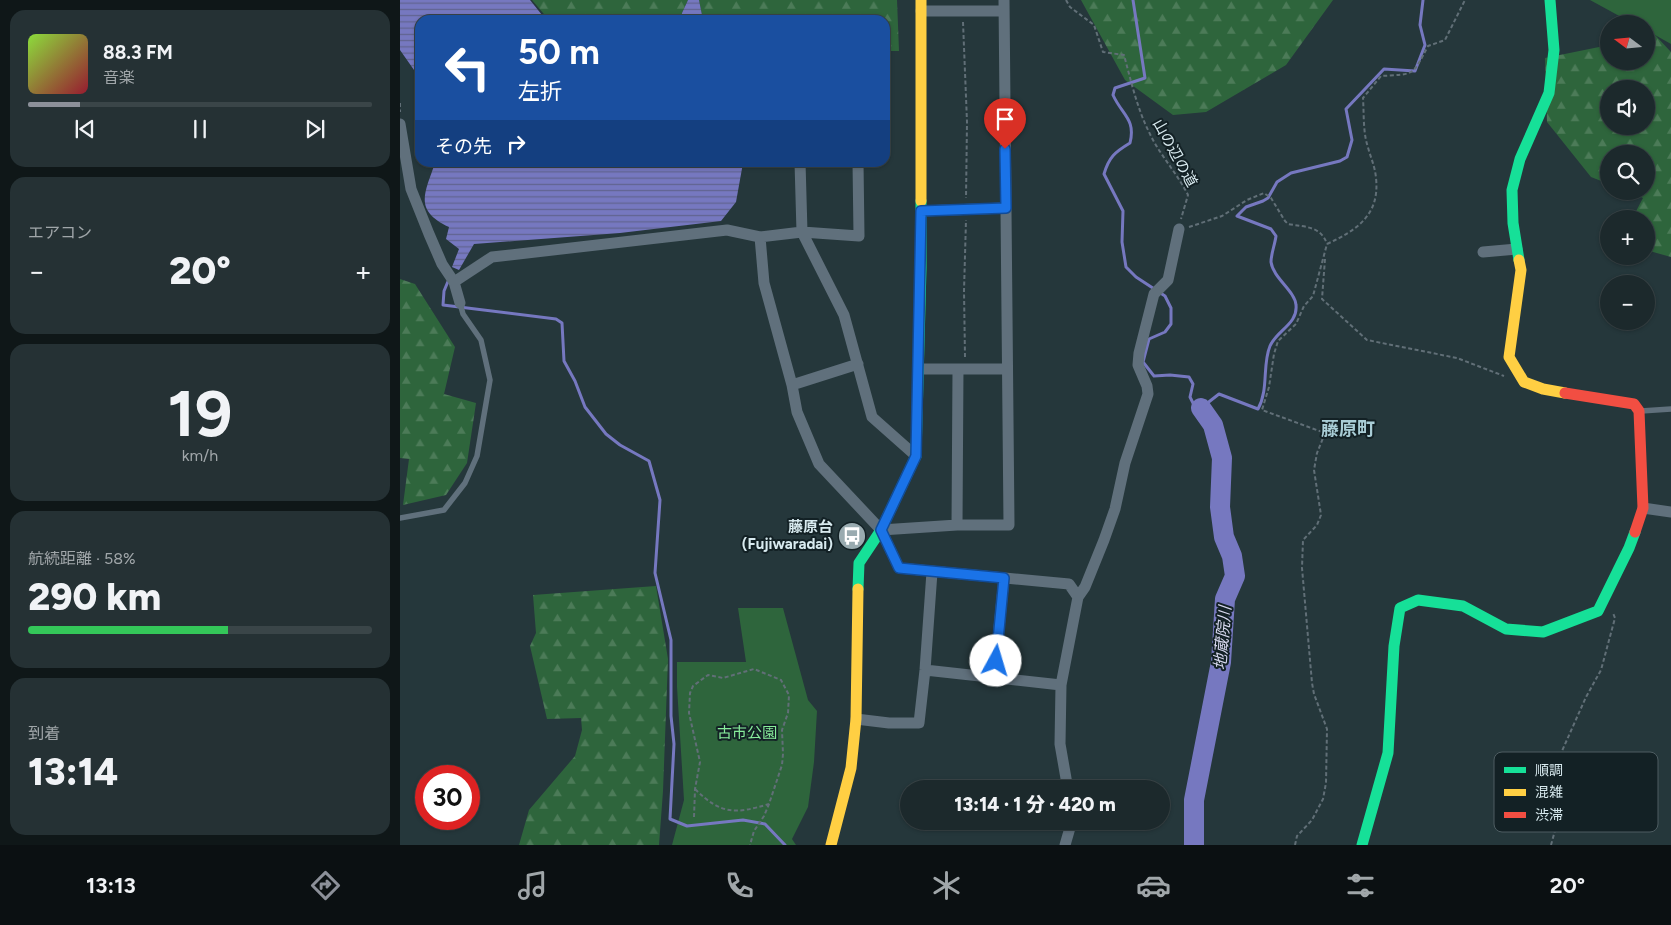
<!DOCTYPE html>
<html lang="ja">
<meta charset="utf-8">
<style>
body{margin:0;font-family:Figtree,"Noto Sans JP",sans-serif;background:#253134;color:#f1f3f6;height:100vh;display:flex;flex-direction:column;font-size:19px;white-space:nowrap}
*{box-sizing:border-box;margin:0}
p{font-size:16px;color:#a0a6a9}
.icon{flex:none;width:28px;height:28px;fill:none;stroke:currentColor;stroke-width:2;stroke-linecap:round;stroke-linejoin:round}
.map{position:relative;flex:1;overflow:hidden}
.side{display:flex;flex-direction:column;gap:10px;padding:10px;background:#0f1718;width:400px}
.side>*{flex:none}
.top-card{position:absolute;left:15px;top:15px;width:475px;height:152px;border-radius:15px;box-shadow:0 1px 4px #0004,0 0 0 1px #3a4548;background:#1a4fa0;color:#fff;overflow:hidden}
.needle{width:32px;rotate:286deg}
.fabs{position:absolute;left:1200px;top:15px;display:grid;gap:10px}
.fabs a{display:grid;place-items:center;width:55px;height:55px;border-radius:50%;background:#1c292c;box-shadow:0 1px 4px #0004,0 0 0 1px #3a4548;font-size:25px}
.speed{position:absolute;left:15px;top:765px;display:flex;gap:10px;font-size:25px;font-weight:700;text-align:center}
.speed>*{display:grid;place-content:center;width:65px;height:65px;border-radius:50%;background:#1c292c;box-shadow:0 1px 4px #0004,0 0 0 1px #3a4548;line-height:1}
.speed .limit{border:8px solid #d22;background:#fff;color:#111}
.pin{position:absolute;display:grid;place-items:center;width:42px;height:42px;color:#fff;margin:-51px -21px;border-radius:50% 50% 50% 0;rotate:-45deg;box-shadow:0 0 5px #0007}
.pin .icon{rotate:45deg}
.me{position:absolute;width:55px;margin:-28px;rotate:6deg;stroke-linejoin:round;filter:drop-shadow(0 0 4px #0008)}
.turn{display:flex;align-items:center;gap:18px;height:105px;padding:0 20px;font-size:22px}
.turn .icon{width:65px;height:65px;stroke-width:2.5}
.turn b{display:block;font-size:35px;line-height:42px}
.then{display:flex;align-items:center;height:48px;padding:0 20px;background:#0003;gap:10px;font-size:19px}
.big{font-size:38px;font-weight:800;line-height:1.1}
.side .widget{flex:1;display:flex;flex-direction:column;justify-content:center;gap:8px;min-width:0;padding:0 18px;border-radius:15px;background:#253134}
.side .dial{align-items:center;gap:0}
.dial b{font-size:65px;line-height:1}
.song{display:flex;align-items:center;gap:15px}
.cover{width:60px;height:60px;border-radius:8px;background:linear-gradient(135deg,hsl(90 70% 55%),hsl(350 70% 35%))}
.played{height:5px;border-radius:2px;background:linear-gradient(90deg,#8c9099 15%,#3a4548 15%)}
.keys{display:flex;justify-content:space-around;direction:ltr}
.heat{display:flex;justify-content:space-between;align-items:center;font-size:28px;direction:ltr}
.charge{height:8px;border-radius:4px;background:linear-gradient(90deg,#34c759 58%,#3a4548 0)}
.trip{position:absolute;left:500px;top:780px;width:270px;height:50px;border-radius:25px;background:#1c292c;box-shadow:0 1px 4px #0004,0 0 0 1px #3a4548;font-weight:800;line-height:50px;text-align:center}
.tabs{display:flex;height:80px;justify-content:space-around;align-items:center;background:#0b1012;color:#a0a6a9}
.tabs .icon{width:35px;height:35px}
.tabs .current{color:#8c9099}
.tabs b{font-size:22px;color:#f1f3f6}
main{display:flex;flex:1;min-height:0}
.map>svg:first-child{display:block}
</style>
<main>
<section class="side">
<div class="widget">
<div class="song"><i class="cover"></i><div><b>88.3 FM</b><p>音楽</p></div></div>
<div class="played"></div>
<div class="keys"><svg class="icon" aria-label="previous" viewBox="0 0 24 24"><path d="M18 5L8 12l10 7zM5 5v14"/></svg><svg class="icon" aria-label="pause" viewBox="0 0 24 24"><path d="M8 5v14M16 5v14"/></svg><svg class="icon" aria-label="next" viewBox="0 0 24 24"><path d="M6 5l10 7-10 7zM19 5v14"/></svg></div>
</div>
<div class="widget"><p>エアコン</p>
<div class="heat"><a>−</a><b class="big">20°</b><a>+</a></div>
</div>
<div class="widget dial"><b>19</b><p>km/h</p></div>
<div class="widget"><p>航続距離 · 58%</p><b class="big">290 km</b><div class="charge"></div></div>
<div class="widget"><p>到着</p><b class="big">13:14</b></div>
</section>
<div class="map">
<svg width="1271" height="845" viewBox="0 0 1271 845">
<defs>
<pattern id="forest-firs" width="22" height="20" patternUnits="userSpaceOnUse" patternTransform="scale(1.25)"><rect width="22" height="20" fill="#2e653c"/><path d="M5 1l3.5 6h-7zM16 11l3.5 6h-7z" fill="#4c7b58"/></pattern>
<pattern id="water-rules" width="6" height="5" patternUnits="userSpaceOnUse" patternTransform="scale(1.25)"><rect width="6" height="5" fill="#7678c0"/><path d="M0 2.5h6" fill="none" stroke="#616490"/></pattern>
</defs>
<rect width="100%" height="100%" fill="#25373b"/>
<path fill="#2e653c" d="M1190 0H1271V44L1246 30V24H1234Z
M338 608H383L408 700 417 711 414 762 408 807 392 839 396 845H272L284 800 277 687V662H346Z"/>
<path fill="url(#forest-firs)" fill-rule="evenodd" d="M132 0H288L282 13 281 20H149Z
M299 0H497L499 51H485V20H303Z
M681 0H933L886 65 806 112 773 115 725 80Z
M1255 35 1271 52V257L1246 250V219H1232L1243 198 1227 191H1246V154H1209V184L1191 177 1147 122 1145 58 1209 45V61H1246V37ZM1209 89H1246V126H1209Z
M0 279 15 284 55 347 44 394 76 403 67 463 46 495 3 505 9 459 0 458Z
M256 586 268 659 263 791 259 845H119L129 810 175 756 182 730 181 718 147 719 130 646 136 633 133 595Z"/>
<path fill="url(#water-rules)" d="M0 0H130L146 20H20V106L14 94V70L0 50Z
M288 0H299L303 20H281L282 13Z
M35 163V162L343 163 336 202 321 221 220 233 74 244 59 270 52 267 59 249 46 239 49 227C13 210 25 193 35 163Z"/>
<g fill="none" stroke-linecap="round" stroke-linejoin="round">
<path stroke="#7678c0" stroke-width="3" d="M733 0 745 78 715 88 713 95C722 115 736 119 730 143 715 152 709 157 704 174L723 211 722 242 726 267 736 277 765 296 771 308V324L765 332 749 339 743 362 754 376 770 375 789 377 793 384 790 397 795 407 801 408 819 394 858 409C869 389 862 365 870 346 877 330 898 324 896 305 895 291 873 278 871 262 871 254 875 244 876 236L871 229 837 216 846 207 863 201 868 198 877 182 891 173 940 161 947 157 952 140 946 109 984 69 1015 71 1025 45 1020 25 1023 0
M49 279 44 291 43 305 156 319 162 323 164 361 175 381 185 407 206 434 220 445 249 461 260 500 255 573 271 640V716L274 744 270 819 287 826 343 820 365 824 385 845"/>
<path stroke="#7678c0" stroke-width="20" d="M794 845V800L821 662 825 599 835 576 832 556 824 537 820 507 822 458 813 425 801 408"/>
<path stroke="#616f77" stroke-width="2" stroke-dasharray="4 2.5" stroke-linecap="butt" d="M666 0 670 7 694 25 703 52 724 55C731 81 737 108 749 132 759 154 777 173 788 195L781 219
M563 22 567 122 566 198
M0 103V112
M789 227 822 216 847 200 864 193 871 198 885 221 888 224C905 227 921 226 927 244
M927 244C957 230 980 215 976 178 975 166 970 156 967 144 963 130 964 113 963 98L981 76C1016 74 1012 76 1028 46L1045 40 1065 0
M925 259 922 299 967 340 1057 358 1104 376
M565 357 564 291 566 220
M295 789C321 815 336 814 369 804
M294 817 295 789 300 762 289 713 290 693 293 686 308 675 323 678 354 669 381 680 389 695 388 713 382 730 383 754 382 765 369 804 364 816 354 831 350 845
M895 845 897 836 912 820 923 799 926 783 927 729 914 694 912 683 902 568 903 540 917 525 921 515 914 470 917 453 925 433 862 410 869 387 874 354 878 341 896 324 904 306 913 296 927 244
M1151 845 1167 787 1162 751 1186 697 1201 670 1215 618 1213 613"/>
<path stroke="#60707c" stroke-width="5.5" d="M1241 411 1271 409
M0 518 44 510 65 483 77 456 90 380 81 340 63 314 60 303"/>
<path stroke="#60707c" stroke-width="11" d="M521 11H604
M0 124 11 189 29 234 42 264 54 282
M400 162 402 232 444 315 472 417 516 456
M521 211 606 208
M360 237 364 283 392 385 397 412 419 464 481 530 499 568 669 584 678 597 661 685 660 744 667 784 670 789
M1083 252 1117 249
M60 303 54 282 92 257 327 230 360 237 402 232 459 236 458 162
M518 369H607
M392 385 458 364
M1243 508 1271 512
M557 525 558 369
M481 530 557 525H609L604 0
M678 597 685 587 704 540 715 509 725 463 748 394 747 386 738 365 739 353 754 294 768 280 779 229
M525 670 661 685
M594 678 604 578
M456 719 489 723H519L525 670 532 572
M665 845 672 821"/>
<path stroke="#16e098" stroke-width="11" d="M1119 260 1113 223 1112 190 1120 159 1149 93 1154 50 1150 0
M458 589 459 563 481 530 516 456 521 268V201
M962 845 988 753 994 646 1000 608 1018 600 1063 606 1106 629 1143 632 1198 611 1229 548 1235 532"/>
<path stroke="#ffcf43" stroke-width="11" d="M521 0V201
M1119 260 1121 270 1109 357 1124 382 1143 389 1165 393
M431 845 451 768 456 719 458 589"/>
<path stroke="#f24e42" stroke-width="11" d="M1165 393 1234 404 1239 411 1243 508 1235 532"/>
</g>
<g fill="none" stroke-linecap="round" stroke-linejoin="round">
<defs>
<path id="route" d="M596 661 604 578 499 568 481 530 516 456 521 211 606 208 605 149"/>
</defs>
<use href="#route" stroke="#114b97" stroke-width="12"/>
<use href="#route" stroke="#1a73e8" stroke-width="9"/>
</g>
<defs>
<symbol id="bus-disc" viewBox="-11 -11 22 22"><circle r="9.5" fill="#99abb0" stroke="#132125"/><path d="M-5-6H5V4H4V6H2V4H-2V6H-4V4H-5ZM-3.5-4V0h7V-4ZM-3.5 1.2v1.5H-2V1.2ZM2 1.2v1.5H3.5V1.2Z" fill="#fff"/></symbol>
</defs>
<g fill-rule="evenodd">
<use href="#bus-disc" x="436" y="520" width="32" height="32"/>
</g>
<g text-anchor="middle" stroke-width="4" stroke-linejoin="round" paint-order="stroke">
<g font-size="15" fill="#d8eaef" stroke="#132125">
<text transform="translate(775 153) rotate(61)" y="5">山の辺の道</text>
</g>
<g font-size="15" font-weight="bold" fill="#d8eaef" stroke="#132125" text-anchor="end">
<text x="433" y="532">藤原台<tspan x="433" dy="17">(Fujiwaradai)</tspan></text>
</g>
<g font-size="15" fill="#88ed9b" stroke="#132125">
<text x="347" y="738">古市公園</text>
</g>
<g font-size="16" font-style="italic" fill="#d7d8ee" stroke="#132125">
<text transform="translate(822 638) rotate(-85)" y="6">地蔵院川</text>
</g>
<g font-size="18" font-weight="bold" fill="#a9cdd6" stroke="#132125">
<text x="948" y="435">藤原町</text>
</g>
</g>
<rect x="1094" y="752" width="164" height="80" rx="8" fill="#132125" stroke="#4e5d62" stroke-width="1"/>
<rect x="1104" y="767" width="22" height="6" fill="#16e098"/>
<rect x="1104" y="789" width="22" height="7" fill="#ffcf43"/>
<rect x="1104" y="812" width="22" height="6" fill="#f24e42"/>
<g font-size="14" fill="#d8eaef">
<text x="1135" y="775">順調</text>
<text x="1135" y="797">混雑</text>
<text x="1135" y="820">渋滞</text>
</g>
</svg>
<div class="fabs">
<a><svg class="needle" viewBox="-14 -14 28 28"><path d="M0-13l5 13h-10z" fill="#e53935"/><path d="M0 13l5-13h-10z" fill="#a0a6a9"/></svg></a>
<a><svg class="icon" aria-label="sound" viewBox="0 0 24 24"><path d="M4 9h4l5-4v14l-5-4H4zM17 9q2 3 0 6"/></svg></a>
<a><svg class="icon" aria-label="search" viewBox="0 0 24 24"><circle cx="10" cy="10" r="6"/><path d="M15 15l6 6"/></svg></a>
<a>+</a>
<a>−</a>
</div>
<div class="speed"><div class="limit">30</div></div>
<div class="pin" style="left:605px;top:149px;background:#d93025"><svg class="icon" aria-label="arrive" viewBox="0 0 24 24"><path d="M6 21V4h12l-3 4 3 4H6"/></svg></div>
<svg class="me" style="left:596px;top:661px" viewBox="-20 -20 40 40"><circle r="19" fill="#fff"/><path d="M0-13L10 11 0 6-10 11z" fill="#1a73e8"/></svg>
<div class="trip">13:14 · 1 分 · 420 m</div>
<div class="top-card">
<div class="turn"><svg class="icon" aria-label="left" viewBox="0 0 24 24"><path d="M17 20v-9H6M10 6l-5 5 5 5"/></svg><div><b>50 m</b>左折</div></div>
<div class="then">その先<svg class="icon" aria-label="right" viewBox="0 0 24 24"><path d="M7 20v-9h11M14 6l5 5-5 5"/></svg></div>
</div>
</div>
</main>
<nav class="tabs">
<b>13:13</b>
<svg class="icon current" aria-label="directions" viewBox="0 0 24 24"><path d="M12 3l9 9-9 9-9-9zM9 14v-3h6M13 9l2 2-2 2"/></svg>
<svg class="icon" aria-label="music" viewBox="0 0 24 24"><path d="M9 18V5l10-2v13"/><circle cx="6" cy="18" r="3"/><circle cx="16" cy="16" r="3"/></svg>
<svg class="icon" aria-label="phone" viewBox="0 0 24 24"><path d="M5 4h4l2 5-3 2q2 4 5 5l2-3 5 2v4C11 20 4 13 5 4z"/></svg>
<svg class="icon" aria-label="climate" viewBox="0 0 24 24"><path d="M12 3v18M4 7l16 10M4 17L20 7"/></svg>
<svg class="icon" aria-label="car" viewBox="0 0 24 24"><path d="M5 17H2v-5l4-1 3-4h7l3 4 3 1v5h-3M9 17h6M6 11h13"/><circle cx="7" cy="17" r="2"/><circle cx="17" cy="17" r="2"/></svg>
<svg class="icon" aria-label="filters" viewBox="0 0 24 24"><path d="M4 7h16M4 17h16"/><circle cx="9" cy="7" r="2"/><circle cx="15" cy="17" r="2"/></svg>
<b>20°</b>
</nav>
